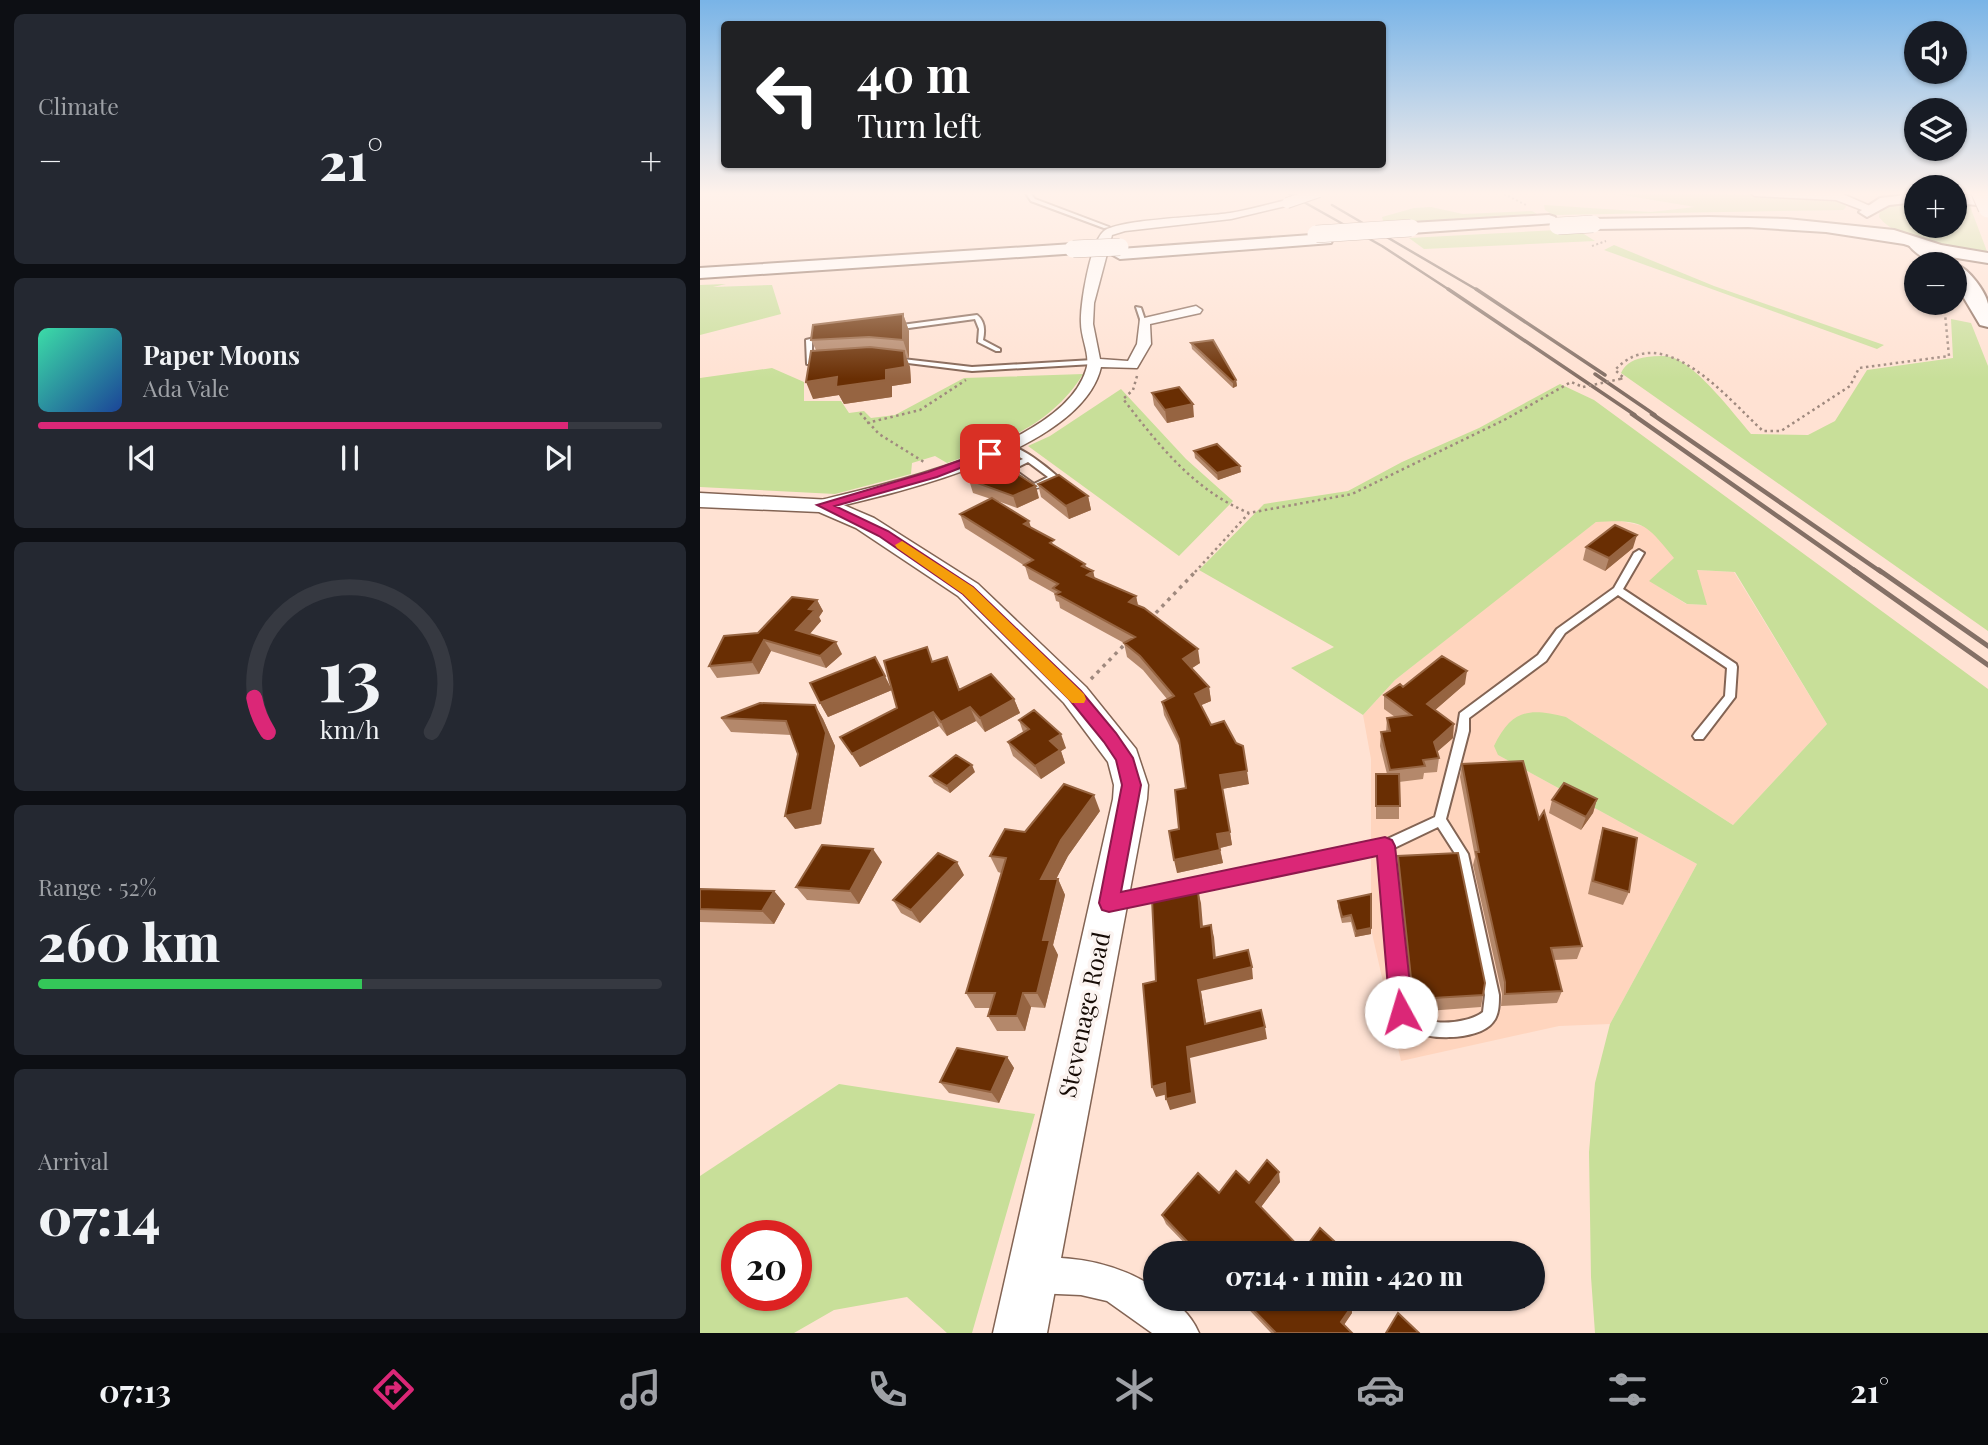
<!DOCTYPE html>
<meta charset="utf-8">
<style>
body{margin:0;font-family:"Playfair Display",serif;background:#242831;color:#f1f3f6;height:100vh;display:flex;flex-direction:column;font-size:26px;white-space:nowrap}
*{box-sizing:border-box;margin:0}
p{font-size:23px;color:#9ea1a6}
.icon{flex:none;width:38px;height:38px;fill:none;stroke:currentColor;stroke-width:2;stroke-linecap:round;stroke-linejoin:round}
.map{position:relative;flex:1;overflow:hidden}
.side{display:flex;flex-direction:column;gap:14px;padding:14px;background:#0d0f14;width:700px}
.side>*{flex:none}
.guide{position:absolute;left:21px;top:21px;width:665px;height:147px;border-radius:7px;box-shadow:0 2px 5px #0004;background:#202124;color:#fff;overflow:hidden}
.buttons{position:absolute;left:1204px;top:21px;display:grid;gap:14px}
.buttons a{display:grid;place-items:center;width:63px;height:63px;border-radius:50%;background:#171b24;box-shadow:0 2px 5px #0004;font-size:35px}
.speed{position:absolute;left:21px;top:1220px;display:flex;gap:14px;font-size:35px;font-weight:700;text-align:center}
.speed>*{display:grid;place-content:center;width:91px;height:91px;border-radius:50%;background:#171b24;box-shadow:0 2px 5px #0004;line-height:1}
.speed .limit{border:10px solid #d22;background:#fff;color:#111}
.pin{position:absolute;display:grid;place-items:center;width:60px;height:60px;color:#fff;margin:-30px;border-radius:14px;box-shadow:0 4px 10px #0006}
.me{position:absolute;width:77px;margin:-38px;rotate:354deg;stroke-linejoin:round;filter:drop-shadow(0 0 5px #0008)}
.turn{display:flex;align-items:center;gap:24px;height:147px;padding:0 21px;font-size:32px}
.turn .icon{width:91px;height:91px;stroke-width:2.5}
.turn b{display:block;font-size:49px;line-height:60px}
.big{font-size:52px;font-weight:800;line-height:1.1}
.side .card{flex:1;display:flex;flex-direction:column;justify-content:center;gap:10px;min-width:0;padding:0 24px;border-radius:10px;background:#242831}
.side .dial{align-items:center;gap:0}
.dial svg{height:182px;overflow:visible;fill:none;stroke:#363941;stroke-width:7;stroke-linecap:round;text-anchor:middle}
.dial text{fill:#f1f3f6;stroke:none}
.song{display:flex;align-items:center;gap:21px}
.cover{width:84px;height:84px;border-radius:10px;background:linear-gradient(135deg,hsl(160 70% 55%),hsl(220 70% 35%))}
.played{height:7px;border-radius:4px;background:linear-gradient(90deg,#db2777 85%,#363941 85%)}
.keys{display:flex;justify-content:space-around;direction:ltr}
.heat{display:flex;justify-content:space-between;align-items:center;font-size:38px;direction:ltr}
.charge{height:10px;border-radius:5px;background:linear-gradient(90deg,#34c759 52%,#363941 0)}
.trip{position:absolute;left:443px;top:1241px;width:402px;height:70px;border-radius:35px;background:#171b24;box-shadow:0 2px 5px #0004;font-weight:800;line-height:70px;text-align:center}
.tabs{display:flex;height:112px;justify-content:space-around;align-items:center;background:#090b0e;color:#9ea1a6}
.tabs .icon{width:49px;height:49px}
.tabs .selected{color:#db2777}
.tabs b{font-size:32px;color:#f1f3f6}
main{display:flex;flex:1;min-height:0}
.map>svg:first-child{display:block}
</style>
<main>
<section class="side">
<div class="card"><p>Climate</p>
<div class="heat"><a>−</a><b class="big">21°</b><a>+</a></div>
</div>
<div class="card">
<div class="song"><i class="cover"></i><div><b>Paper Moons</b><p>Ada Vale</p></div></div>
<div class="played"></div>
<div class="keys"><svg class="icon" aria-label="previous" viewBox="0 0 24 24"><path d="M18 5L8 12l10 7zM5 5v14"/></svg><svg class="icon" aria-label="pause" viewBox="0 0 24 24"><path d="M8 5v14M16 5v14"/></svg><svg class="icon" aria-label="next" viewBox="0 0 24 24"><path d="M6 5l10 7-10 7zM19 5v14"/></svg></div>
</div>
<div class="card dial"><svg viewBox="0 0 100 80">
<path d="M14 69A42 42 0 1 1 86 69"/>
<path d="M14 69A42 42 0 0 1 8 54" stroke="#db2777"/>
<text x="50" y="56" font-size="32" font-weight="700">13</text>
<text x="50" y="72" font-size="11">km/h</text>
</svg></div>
<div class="card"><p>Range · 52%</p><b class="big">260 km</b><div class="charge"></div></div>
<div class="card"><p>Arrival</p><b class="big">07:14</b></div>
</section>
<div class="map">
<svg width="1288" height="1333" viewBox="0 0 1288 1333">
<rect width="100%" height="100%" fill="#ffe2d3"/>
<path fill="#ffd5be" d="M916 520 952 528 975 558 950 581 986 604 1006 605 996 570 1034 572 1127 724 1033 825 866 717 798 755 997 864 910 1024 859 1026 701 1061 671 929V759L663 715 695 680 843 562 896 522Z"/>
<path fill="#c8df99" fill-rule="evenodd" d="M905 192 1098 196 1144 202 1146 207 1143 210 853 215 845 210 844 205 951 212 995 207Z
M1216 199V226H1255V200L1268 201 1288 254C1258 249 1199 243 1179 217L1180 211 1199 201Z
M731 207 763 214 832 211 842 217 684 224 682 217 714 208Z
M876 229 895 241 724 249 709 238Z
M914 245 1014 286 1184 345 1177 349 904 250Z
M26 284 13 287 72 285 81 314 0 335V285Z
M1251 319 1271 323 1288 366V631L921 373C926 362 935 359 947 357 956 356 966 355 974 358 999 368 1033 413 1051 434L1108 435 1135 421 1167 370 1253 358Z
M72 368 104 382V401H141L149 413 164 411 171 418 195 415 264 378 383 374C352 425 299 444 247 463L235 456 212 463 211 474 135 494 0 487V378Z
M860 384 894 400 1288 689V1333H895L891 1277 889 1152 895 1083 910 1024 997 864 798 755 794 746C812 709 829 708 866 717L1033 825 1127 724 1035 572 997 570 1007 605 987 604 949 581 974 558C945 523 944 519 896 522L695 680 663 715 591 668 634 647 499 570 564 504 648 491 702 462 779 428Z
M421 389 486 459 533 501 479 556 328 446 350 436Z
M139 1084 335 1114 272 1333H247L207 1297 134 1310 94 1333H0V1176ZM37 1236H96V1295H37Z"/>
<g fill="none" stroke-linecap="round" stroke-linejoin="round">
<defs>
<path id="lane" d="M325 192H329L335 199 409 227 404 228 331 201Z
M436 307 441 308 446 323 441 322Z
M277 315C285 321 285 331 283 340L300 349V351H296L278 342 279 329 275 319 194 330 191 328 194 326Z
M123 336 126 338 125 339 112 341V361L122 360 125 362 122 364H107L106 340Z
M194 358 272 367 393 360 396 362 393 364 272 371 192 361 191 360Z
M306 445C321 446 347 467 358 477 335 494 328 491 308 472L311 464 323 459 306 449ZM328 462 348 477 334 484 316 471 318 467Z
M939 550 944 553 923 589 1036 664 1037 667 1035 697 1003 739H995L993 736 995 733 1025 696 1027 668 918 595 865 633 846 661 769 718V731L746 819 768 854 799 995C799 1004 799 1015 793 1022 778 1042 720 1041 703 1026 698 1023 696 1017 694 1012L679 853 415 908 410 906 408 902 410 898 415 896 683 841 735 817 757 731 760 713 838 655 857 629 914 588 934 553ZM738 827 756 855 785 995 783 1012C767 1025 721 1028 708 1009L692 849Z"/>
<path id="street" d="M587 200 590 201V205L531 219 425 231 412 235 394 303 393 324 400 359 428 361 437 344 440 319 496 306 502 310 500 313 450 324 451 344 437 368 401 367C382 451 196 493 123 510L114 505 117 501C186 484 363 446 386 370 391 356 381 339 381 323 380 306 390 242 404 231 420 219 505 217 530 213 549 210 568 204 587 200Z
M334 1257C379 1257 417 1263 455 1288V1298C476 1298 491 1315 499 1333H452L407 1301 381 1295 334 1293 321 1288 316 1275 321 1262Z"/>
<path id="secondary" d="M1048 192H1138L1177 209 1170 213 1136 200 1055 196Z
M0 493 132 500 174 518 278 584 386 687 436 749 448 785 447 799 347 1333H293L413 799 414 785 408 762 364 703 258 596 156 528 119 512 0 507Z"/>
<path id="primary" d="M1216 194V202L1189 205 1167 217 1159 212 1180 198Z
M1255 195 1288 196V206L1255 203Z
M849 215 855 217 857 220 855 223 711 233 703 228 711 223Z
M1009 217 1087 219 1194 230 1241 245 1288 253V263L1238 255 1204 244 1126 232 1048 227 893 229 885 224 893 219Z
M625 234 631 235 633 239 631 243 420 259 411 254 420 249Z
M373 244 381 249 379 253 0 278V268Z"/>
<path id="highway" d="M1216 192V200L1208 202 1199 197 1202 193Z
M1218 238 1255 260 1257 265C1269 269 1286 292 1288 304 1288 311 1288 320 1288 327L1280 325 1255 283V264C1236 264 1220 260 1208 244L1211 240Z"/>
</defs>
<use href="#lane" stroke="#836454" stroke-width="4"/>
<use href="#street" stroke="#836454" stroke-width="3"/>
<use href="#secondary" stroke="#836454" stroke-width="3"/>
<use href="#primary" stroke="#836454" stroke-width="4"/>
<use href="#highway" stroke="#836454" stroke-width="4"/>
<path stroke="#9f897e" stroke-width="2" stroke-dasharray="2 2.5" stroke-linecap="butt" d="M800 192 826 205
M892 246 906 241"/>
<path stroke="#9f897e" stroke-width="2.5" stroke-dasharray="2.5 3.5" stroke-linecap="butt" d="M437 376 433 390 423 399C459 445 493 490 549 513
M920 379 924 378 915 370C963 318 1028 399 1063 431H1081L1150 386 1159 368 1249 356 1244 303
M160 413 179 434 224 462
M167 423 220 410 266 380
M495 572 549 513 652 494 806 419 871 382 883 387"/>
<path stroke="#9f897e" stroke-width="3.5" stroke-dasharray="3.5 5" stroke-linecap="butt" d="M450 619 497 570
M391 679 427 642"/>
<use href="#lane" fill="#fff" fill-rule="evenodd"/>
<use href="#street" fill="#fff" fill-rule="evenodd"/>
<use href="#secondary" fill="#fff" fill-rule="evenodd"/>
<use href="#primary" fill="#fff" fill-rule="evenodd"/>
<use href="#highway" fill="#fff" fill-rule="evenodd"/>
<path stroke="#847066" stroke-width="2.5" d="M586 192 682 246 751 291
M632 205 779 291"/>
<path stroke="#847066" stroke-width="3.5" d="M748 289 935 415
M776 289 905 375
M895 374 955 415"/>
<path stroke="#847066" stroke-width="4.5" d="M932 414 1157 572
M952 414 1181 572"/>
<path stroke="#847066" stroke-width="5" d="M1154 570 1288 665
M1179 570 1288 646"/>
<defs>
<path id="street-bridge" d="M587 203 619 192"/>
<path id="primary-bridge" d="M858 226 893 224
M616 234 711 228
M373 249 420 247"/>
<path id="highway-bridge" d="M1281 192 1288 208"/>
</defs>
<use href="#street-bridge" stroke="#836454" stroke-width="12" stroke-linecap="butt"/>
<use href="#primary-bridge" stroke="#836454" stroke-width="18" stroke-linecap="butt"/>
<use href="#highway-bridge" stroke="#836454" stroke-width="21" stroke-linecap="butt"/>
<path stroke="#9f897e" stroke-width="2.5" stroke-dasharray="2.5 3.5" stroke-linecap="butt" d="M883 387 920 379"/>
<use href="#street-bridge" stroke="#fff" stroke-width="10"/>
<use href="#primary-bridge" stroke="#fff" stroke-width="17"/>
<use href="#highway-bridge" stroke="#fff" stroke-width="19"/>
</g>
<path fill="#b4886b" d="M203 314 209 331V358H206L210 367 211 383 192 386V397L144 404 139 395 113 399 116 350 111 340Z
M491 343 536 380 537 386 533 388 492 349Z
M452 393 494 417 467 423 454 405Z
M494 451 541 472 518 480 495 458Z
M269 480 339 498 317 508 295 500 356 546 393 571 395 579 436 596 438 606 500 663 492 668 509 687 511 701 501 705 511 725 549 784 522 789 532 845 520 848 523 863 477 873 479 829 486 788 481 749 464 715 462 702 467 699 443 670 427 657 424 643 360 608 359 602 356 601 354 593 329 579 325 566 265 528 260 514 291 499 273 493Z
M338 484 388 496 391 510 369 519 341 497Z
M886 547 933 548 905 571 883 560Z
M117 600 123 611 119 617 121 621 109 634 142 654 126 668 71 651 59 674 17 678 9 666 58 633Z
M247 657 260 690 314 699 320 713 285 732 276 721 247 736 239 726 160 767 140 737 197 708 192 690 128 717 120 703 191 689 233 661Z
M765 684 735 710 753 738 737 752 739 758 737 772 724 773 723 779 699 782V819H676V774H687L680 746 681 732H686L687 718 695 717 684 709V695L703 687Z
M115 705 123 719 135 746 121 824 95 829 98 754 91 735 31 732 21 718Z
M319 720 366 748 361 751 365 763 341 779 313 756 308 742 323 732Z
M762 764 839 819 882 946 877 959 854 960 862 991 857 1003 801 1006 802 994 773 865 775 857 760 777Z
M275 772 250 793 234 783 230 776Z
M897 799 893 813 881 830 849 813 852 800Z
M400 811 368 856 356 879H358L365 895 353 945 358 955 345 1008 331 1007 325 1031H297L288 1016 290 1008H275L266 993 301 873 298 872 290 856 325 832Z
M903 828 929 892 923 905 888 894 899 842Z
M698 856 783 995 781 1007 714 1012 712 1009 697 870Z
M182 862 159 904 107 900 96 887Z
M264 875 220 923 201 913 193 900Z
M0 889 74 891 85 904 74 924 0 922Z
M638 901 671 934 655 937 651 922 642 923 638 907Z
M307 1057 314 1068 299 1103 249 1093 240 1082Z
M580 1182 561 1207 603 1251 647 1253H494L466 1224 462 1215 549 1183Z
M538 1298H644L652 1313 644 1324 652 1333H571Z"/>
<path fill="#966441" d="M203 314 209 331V358L203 340Z
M204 351 210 367 211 383 192 386V397L144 404 139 395 113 399 106 382 186 370Z
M536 380 537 386 533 388V382Z
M493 404 494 417 467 423 465 410Z
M540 466 541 472 518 480 517 473Z
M336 486 339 498 317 508 313 496Z
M388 496 391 510 369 519 366 506Z
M329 521 333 534 324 524Z
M937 535 933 548 905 571 909 558Z
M385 564 388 575 393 571 396 585 390 589 382 566Z
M436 596 439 610 429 602Z
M117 600 123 611 119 617 121 621 103 642 96 630 109 609Z
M64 640 71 651 59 674 52 662Z
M136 642 142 654 126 668 120 656Z
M498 649 500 663 486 672 483 659Z
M767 671 765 684 726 718 727 704Z
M185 676 192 690 128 717 120 703Z
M509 687 511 701 497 707 495 694Z
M314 699 320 713 285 732 280 718Z
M115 705 123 719 135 746 121 824 95 829 85 816Z
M270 707 276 721 247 736 241 722Z
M233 712 239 726 160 767 152 754Z
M754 724 753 738 732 756 734 742Z
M361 734 366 748 361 751 365 763 341 779 335 766 350 741Z
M272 765 275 772 250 793 247 786Z
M547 771 549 784 522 789 520 775Z
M394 795 400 811 368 856 348 895 341 879 361 840Z
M897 799 893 813 881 830 886 817Z
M530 832 532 845 520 848 517 834Z
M173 849 182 862 159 904 150 891Z
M520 850 523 863 477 873 474 860Z
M257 862 264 875 220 923 211 910Z
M358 879 365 895 353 945 358 955 345 1008 337 993 343 940Z
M74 891 85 904 74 924 62 911Z
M498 891 501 903 504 939 501 927Z
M511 925 514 937 517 970 514 958Z
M671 928V934L655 937 656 931Z
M552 967 553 979 501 991 508 1035 505 1024 498 980Z
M323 993 331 1007 325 1031 317 1016Z
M565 1027 567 1039 490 1058 496 1103 470 1110 466 1099 487 1047Z
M307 1057 314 1068 299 1103 291 1092Z
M465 1083 468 1094 456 1097 452 1087Z
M579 1172 580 1182 558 1211 556 1202Z
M652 1306V1313L642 1328 641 1322Z"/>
<path fill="#692e03" stroke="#966441" stroke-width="2" d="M203 314V340L169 337 111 340 113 325Z
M513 340 536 380 533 382 491 343Z
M170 347 204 351 205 367 186 370V380L136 387 137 377 106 382 111 351Z
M479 387 493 404 465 410 452 393Z
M517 444 540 466 517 473 494 451Z
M293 458 336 486 313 496 269 480 277 465Z
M359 475 388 496 366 506 338 484Z
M292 498 329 521 324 524 354 540 350 543 385 564 382 566 393 571 387 575 436 596 429 602 444 608 498 649 483 659 509 687 495 694 511 725 524 721 536 743 543 746 547 771 520 775 530 832 517 834 520 850 474 860 469 831 479 829 475 790 486 788 479 739 462 702 474 696 440 656 424 643 435 637 356 594 360 592 353 588 358 584 324 565 333 560 260 514Z
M915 525 937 535 909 558 886 547Z
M92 597 117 600 109 609 115 610 96 630 136 642 120 656 64 640 52 662 9 666 24 636 58 633Z
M227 647 232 662 247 657 259 690 291 674 314 699 280 718 270 707 241 722 233 712 152 754 140 737 197 708 184 661Z
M742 656 767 671 727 704 754 724 734 742 739 758 723 760 725 766 690 770 681 732 690 731 687 718 711 715 684 695 700 684 703 687Z
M175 657 185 676 120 703 110 683Z
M60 703 115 705 126 733 112 810 85 816 98 754 86 721 21 718Z
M334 710 361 734 350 741 360 750 335 766 308 742 329 729 319 720Z
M256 755 272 765 247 786 230 776Z
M823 761 839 819 844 811 882 946 851 948 862 991 805 994V982L776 852H779L762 764Z
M676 774H699L700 806H676Z
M864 783 897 799 886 817 852 800Z
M364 784 394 795 361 840 341 879H358L343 940H350L337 993H323L317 1016H288L295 993H266L306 858 290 856 305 829 325 832Z
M903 828 937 838 929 892 893 881Z
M122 845 173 849 150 891 96 887Z
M238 853 257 862 211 910 193 900Z
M758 853 785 983 783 995 716 999 713 997 698 856Z
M0 889 74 891 62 911 0 909Z
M498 891 501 927 511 925 514 958 548 950 552 967 498 980 505 1024 561 1010 565 1027 487 1047 492 1093 466 1099 465 1083 452 1087 443 984 456 981 452 899Z
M671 894V928L656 931 651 915 642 917 638 901Z
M257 1048 307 1057 291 1092 240 1082Z
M567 1160 579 1172 556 1202 603 1251 620 1228 647 1253H498L462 1215 498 1173 519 1193 536 1171 549 1183Z
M542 1298H644L652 1306 641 1322 652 1333H576Z
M698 1313 719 1333H686Z"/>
<linearGradient id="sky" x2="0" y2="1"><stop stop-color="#79b4e7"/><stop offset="0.51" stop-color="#fff2eb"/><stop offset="1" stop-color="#fff2eb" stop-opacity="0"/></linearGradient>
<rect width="1288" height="379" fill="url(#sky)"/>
<path fill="#db2777" stroke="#8e194d" stroke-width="2" d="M286 451 296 454 237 477 135 506 188 531 273 587 381 691 416 733 433 758 441 785 421 892 685 837 692 840 695 846 713 1012 709 1020 701 1023 693 1020 690 1012 677 856 409 912 402 910 399 903 422 785 416 760 404 742 369 699 263 594 179 536 117 505 228 472Z"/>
<path fill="#f59e0b" d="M202 541 273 587 384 694 386 699 384 703H372L263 594 197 548 195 545Z"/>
<g text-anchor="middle" stroke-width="7" stroke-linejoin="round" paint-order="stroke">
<g font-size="24" fill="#160b05" stroke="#fcf4f1">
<text transform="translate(385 1015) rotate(-78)" y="8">Stevenage Road</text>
</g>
</g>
</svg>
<div class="buttons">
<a><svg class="icon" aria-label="sound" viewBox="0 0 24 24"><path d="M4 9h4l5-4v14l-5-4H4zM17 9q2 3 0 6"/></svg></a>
<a><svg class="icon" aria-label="layers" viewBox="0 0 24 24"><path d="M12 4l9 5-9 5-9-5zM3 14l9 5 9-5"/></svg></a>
<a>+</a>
<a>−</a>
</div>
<div class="speed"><div class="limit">20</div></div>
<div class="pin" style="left:290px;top:454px;background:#d93025"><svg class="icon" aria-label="arrive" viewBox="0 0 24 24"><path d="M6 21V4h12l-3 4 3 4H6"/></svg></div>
<svg class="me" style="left:701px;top:1012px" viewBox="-20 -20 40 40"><circle r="19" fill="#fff"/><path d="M0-13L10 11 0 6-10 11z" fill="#db2777"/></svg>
<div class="trip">07:14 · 1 min · 420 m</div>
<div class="guide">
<div class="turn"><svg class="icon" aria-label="left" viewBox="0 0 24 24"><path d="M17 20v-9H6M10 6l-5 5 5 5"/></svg><div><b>40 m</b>Turn left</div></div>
</div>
</div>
</main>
<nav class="tabs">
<b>07:13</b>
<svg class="icon selected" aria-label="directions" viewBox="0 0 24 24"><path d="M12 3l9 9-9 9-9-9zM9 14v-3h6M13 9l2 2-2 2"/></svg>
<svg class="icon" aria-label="music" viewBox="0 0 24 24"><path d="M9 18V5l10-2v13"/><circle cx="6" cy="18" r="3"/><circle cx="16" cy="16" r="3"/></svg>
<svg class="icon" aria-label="phone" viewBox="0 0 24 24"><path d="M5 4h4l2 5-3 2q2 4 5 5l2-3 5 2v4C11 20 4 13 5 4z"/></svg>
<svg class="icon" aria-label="climate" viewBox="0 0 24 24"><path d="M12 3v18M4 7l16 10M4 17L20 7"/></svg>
<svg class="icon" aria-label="car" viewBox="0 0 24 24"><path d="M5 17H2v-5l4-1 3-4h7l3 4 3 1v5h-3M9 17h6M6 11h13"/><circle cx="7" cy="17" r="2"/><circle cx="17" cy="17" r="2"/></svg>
<svg class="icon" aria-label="filters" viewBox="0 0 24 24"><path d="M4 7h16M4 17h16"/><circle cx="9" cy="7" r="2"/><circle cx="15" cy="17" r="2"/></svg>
<b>21°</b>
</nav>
